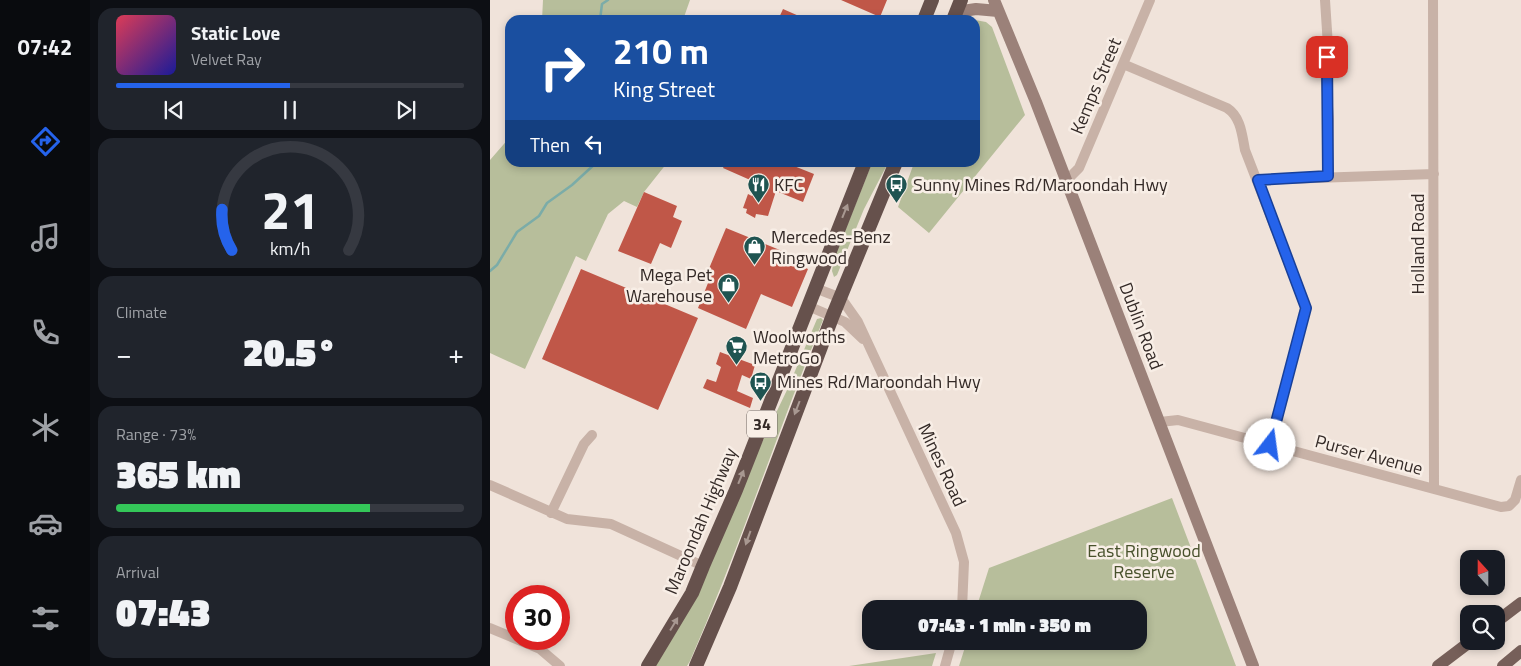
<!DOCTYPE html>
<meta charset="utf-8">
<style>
body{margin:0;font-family:"Titillium Web",sans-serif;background:#20242c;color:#f1f3f6;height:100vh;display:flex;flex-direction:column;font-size:19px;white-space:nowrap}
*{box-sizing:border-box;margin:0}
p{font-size:16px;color:#9ea1a6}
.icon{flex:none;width:28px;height:28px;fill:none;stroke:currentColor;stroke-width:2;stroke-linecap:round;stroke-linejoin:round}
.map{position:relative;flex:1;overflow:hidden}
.side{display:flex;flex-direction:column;gap:8px;padding:8px;background:#0d0f14;width:400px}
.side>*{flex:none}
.top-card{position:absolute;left:15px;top:15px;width:475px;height:152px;border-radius:15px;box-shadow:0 2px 8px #0003;background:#1a4fa0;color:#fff;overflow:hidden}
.needle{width:32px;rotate:339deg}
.tools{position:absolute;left:970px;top:550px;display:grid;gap:10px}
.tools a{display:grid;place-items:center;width:45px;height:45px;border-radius:10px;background:#171b24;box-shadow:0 2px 8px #0003;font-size:25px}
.speed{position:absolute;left:15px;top:585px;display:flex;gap:10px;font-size:25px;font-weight:700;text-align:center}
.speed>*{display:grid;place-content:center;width:65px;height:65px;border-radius:50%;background:#171b24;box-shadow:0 2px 8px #0003;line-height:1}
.speed .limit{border:8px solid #d22;background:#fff;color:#111}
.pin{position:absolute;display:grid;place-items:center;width:42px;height:42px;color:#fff;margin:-21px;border-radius:10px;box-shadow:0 2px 8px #0006}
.me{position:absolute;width:55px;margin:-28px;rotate:15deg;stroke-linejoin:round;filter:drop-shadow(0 0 4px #0008)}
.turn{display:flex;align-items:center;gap:18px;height:105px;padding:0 25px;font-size:22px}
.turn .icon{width:65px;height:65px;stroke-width:2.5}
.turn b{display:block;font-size:35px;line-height:42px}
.then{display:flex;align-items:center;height:48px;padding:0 25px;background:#0003;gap:10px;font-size:19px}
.big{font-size:38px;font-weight:800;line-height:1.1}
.side .widget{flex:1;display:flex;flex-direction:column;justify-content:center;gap:8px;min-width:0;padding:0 18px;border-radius:15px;background:#20242c}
.side .dial{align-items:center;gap:0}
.dial svg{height:130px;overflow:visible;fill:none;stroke:#363941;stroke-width:7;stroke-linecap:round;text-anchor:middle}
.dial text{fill:#f1f3f6;stroke:none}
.song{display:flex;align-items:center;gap:15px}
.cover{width:60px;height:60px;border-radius:8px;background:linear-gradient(135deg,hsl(350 70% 55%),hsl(240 70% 35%))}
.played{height:5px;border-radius:2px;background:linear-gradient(90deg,#2563eb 50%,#363941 50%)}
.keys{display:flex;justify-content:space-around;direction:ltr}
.heat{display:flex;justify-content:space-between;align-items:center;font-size:28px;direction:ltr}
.charge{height:8px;border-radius:4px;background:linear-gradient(90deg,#34c759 73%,#363941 0)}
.trip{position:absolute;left:372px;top:600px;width:285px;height:50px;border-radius:15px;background:#171b24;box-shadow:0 2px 8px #0003;font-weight:800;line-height:50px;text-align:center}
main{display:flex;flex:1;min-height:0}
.tabs{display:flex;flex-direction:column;width:90px;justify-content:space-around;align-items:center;background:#090b0e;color:#9ea1a6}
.tabs .icon{width:35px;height:35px}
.tabs .active{color:#2563eb}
.tabs b{font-size:22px;color:#f1f3f6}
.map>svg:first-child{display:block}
</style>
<main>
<nav class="tabs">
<b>07:42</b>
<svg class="icon active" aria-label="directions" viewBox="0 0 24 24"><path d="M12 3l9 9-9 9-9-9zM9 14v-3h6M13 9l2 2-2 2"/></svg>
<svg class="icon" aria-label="music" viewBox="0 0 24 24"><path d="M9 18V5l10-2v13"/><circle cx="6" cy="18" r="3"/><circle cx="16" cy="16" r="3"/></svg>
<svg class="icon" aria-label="phone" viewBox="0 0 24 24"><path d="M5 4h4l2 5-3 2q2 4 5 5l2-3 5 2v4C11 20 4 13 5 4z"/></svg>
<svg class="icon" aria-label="climate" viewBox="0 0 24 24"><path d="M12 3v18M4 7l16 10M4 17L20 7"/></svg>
<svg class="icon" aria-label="car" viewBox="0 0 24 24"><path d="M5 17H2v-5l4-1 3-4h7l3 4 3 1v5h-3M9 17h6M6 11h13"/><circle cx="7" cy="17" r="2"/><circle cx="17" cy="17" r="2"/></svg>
<svg class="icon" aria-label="filters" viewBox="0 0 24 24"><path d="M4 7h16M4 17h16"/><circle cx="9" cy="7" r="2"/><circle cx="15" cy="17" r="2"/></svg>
</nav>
<section class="side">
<div class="widget">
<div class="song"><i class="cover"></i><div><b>Static Love</b><p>Velvet Ray</p></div></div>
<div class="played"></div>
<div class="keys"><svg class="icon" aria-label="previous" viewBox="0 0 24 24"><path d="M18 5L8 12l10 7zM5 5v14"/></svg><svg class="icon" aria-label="pause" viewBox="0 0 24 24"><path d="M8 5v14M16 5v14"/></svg><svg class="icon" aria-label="next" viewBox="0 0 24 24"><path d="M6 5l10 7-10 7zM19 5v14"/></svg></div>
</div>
<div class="widget dial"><svg viewBox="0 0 100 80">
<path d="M14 69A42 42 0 1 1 86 69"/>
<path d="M14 69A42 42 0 0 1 8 44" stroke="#2563eb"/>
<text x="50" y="56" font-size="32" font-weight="700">21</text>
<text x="50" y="72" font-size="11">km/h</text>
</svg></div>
<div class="widget"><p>Climate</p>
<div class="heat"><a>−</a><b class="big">20.5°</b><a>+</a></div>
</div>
<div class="widget"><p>Range · 73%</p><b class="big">365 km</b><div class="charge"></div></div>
<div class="widget"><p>Arrival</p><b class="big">07:43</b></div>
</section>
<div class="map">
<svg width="1031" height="666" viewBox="0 0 1031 666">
<rect width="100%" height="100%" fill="#f0e3da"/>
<path fill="#b7be9b" d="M53 0H200L194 17 189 20H52Z
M485 20 496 22 502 27 535 115 439 233 408 207 424 163 485 162Z
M20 137V162L177 163 154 192 147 207 134 201 118 214 96 261 86 256 35 369 0 353V160Z
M382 163H398L374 209 347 275 344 277 342 271 344 258Z
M331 318 333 320C287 433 249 549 200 661L197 666H165L297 390 327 319Z
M682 498 746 666H469L477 641H649V609H486L499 568Z
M446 653 442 666H359Z"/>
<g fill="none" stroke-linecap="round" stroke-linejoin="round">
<path stroke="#7baca8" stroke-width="2.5" d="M110 20 112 4 118 0
M0 271 7 265 27 232 49 216 57 203 82 185 107 162"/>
</g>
<path fill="#c05748" d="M351 0H397L390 17Z
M293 9 318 20H288Z
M236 162H271L282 167 284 162H305L304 166 324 174 313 202 286 191 278 216 266 214 265 218 256 213 257 209 253 208 258 194 262 196 267 183 233 168Z
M154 192 187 206 183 217 192 221 181 248 170 243 161 264 128 251Z
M236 228 307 257 305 263 318 269 302 307 271 294 256 329 208 308 222 273 218 271Z
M91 269 208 318 168 410 52 359Z
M230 352 265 365 261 379 252 375 247 391 263 398 260 408 213 388 217 379 226 382 231 367 226 364Z"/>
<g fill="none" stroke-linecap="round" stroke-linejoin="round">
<path stroke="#c8b2a7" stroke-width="10" d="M835 0 838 46 835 69 839 119 838 177
M943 0 944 489
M633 64 737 108C751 117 752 135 755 150L816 308 780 445
M768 180 944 174
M576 181 589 168 660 0
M325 288 351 298 368 322 466 533 474 562 472 609
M318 306 355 322 373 339
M670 422 688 420 1011 507 1019 506 1025 500 1031 480
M0 485 77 519 121 524 213 566
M61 513 94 444 102 435
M0 628 50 649 70 666
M455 666 462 641"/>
<path stroke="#9b8179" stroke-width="12" d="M504 0 546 102 763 666
M466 12 486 9 508 11"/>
<path stroke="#765f59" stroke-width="12" d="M1006 622 1031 603
M948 666 981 641
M1013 666 1031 651"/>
<path stroke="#66514c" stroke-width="14" d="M434 20 442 0
M463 20 471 0
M158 666 202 593 213 566 246 490 375 162
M206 666 240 587 343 315 406 162"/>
</g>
<defs><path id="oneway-solid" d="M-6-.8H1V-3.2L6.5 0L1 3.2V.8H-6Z" transform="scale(1.25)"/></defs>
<g fill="#a89891">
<use href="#oneway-solid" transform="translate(355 211) rotate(-68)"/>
<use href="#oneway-solid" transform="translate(307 408) rotate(111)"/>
<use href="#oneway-solid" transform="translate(251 477) rotate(-68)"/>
<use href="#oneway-solid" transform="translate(258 538) rotate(110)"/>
<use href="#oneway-solid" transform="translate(184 624) rotate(-59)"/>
</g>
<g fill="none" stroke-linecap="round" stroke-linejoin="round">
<defs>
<path id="route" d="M780 445 816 308 768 180 838 176 837 57"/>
</defs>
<use href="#route" stroke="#184099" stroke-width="12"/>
<use href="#route" stroke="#2563eb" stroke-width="9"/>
</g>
<defs>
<symbol id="restaurant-pin" viewBox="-11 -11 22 30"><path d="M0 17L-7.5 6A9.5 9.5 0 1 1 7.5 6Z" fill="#1f5451" stroke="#f8eee6"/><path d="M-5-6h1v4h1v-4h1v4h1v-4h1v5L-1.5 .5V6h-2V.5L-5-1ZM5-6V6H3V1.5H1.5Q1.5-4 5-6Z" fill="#fff"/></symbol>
<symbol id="bus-pin" viewBox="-11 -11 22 30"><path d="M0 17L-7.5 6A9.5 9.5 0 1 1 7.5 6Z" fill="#1f5451" stroke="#f8eee6"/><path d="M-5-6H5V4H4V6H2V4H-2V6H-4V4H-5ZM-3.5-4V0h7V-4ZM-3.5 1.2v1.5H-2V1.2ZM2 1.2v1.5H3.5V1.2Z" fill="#fff"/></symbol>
<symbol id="shop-pin" viewBox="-11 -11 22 30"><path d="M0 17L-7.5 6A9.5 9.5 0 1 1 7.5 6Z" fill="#1f5451" stroke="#f8eee6"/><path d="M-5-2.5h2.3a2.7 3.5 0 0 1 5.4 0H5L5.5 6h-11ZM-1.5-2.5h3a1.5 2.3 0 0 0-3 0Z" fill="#fff"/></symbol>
<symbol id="supermarket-pin" viewBox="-11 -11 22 30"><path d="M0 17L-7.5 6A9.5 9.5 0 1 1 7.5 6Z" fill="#1f5451" stroke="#f8eee6"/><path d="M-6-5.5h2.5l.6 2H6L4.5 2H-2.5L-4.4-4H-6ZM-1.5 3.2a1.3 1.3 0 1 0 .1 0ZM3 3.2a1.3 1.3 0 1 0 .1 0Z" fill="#fff"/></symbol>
</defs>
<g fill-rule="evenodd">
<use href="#restaurant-pin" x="256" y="172" width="25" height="34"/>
<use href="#bus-pin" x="394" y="172" width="25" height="34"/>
<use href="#shop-pin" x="252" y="234" width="25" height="34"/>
<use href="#shop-pin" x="226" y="272" width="25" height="34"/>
<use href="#supermarket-pin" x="234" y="334" width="25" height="34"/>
<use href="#bus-pin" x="258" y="370" width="25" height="34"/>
</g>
<g text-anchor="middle" stroke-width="5" stroke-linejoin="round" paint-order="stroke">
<rect fill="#f8eee6" stroke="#6f6560" stroke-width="1" x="257" y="410.5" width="30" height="27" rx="4"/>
<g font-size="16" font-weight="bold" fill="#342a27">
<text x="272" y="430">34</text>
</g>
<g font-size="18" fill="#342a27" stroke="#f8eee6">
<text transform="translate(606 86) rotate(-67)" y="6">Kemps Street</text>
<text transform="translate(928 244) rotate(-90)" y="6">Holland Road</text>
<text transform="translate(651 326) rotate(69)" y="6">Dublin Road</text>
<text transform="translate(879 455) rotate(15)" y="6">Purser Avenue</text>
<text transform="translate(452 465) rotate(65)" y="6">Mines Road</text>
<text transform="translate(211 521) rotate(-67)" y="6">Maroondah Highway</text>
</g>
<g font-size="18" fill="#342a27" stroke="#f8eee6" text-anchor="start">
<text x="284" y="191">KFC</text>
<text x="423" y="191">Sunny Mines Rd/Maroondah Hwy</text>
<text x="281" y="243">Mercedes-Benz<tspan x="281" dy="21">Ringwood</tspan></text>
<text x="222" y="281" text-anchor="end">Mega Pet<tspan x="222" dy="21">Warehouse</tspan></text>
<text x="263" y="343">Woolworths<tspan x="263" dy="21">MetroGo</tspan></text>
<text x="287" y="388">Mines Rd/Maroondah Hwy</text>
</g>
<g font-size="18" fill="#48512c" stroke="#f8eee6">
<text x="654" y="557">East Ringwood<tspan x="654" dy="21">Reserve</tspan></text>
</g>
</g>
</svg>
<div class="tools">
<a><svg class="needle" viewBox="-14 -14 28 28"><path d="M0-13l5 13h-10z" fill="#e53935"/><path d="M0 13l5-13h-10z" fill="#9ea1a6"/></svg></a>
<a><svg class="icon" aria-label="search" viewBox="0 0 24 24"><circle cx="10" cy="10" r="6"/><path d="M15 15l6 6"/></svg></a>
</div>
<div class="speed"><div class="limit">30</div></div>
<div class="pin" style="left:837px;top:57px;background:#d93025"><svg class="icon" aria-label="arrive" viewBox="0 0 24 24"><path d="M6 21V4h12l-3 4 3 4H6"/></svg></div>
<svg class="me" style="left:780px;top:445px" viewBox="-20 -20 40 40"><circle r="19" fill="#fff"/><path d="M0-13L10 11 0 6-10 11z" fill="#2563eb"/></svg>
<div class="trip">07:43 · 1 min · 350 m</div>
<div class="top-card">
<div class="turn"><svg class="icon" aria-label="right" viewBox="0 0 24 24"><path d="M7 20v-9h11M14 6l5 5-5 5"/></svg><div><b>210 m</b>King Street</div></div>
<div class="then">Then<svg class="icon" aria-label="left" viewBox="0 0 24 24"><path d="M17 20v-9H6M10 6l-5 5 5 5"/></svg></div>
</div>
</div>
</main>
